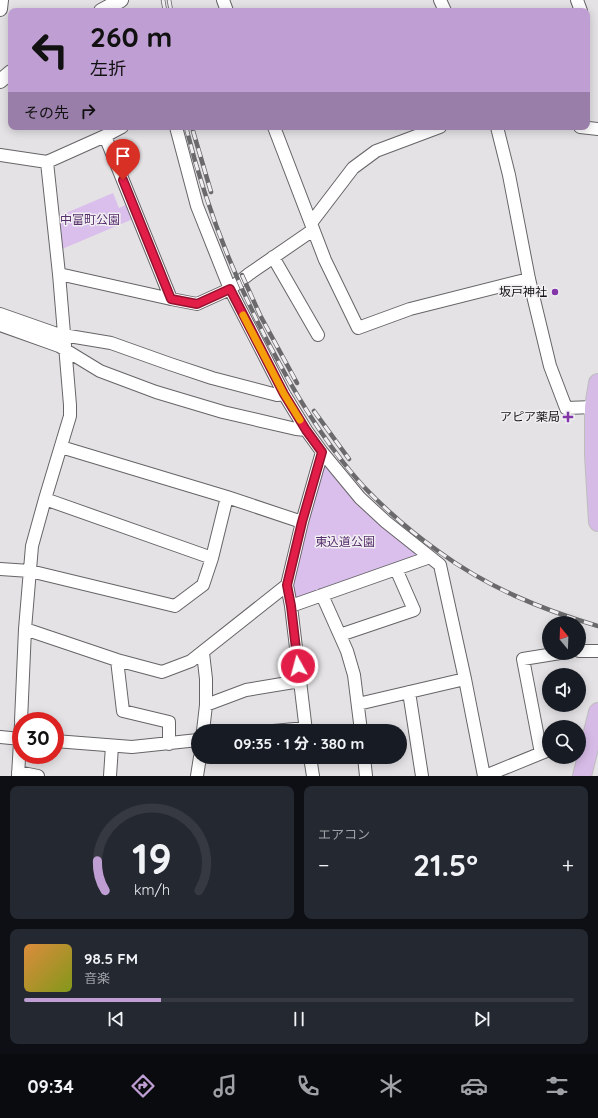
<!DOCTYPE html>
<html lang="ja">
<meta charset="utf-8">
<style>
body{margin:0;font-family:Quicksand,"Noto Sans JP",sans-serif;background:#242831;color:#f1f3f6;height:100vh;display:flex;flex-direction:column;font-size:15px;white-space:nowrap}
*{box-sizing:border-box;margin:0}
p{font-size:13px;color:#9ea1a6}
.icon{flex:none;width:22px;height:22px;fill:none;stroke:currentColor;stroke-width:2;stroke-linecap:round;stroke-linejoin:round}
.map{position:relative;height:776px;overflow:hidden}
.sheet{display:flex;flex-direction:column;gap:10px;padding:10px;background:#0d0f14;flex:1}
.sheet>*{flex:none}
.guide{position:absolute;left:8px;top:8px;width:582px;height:122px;border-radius:8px;box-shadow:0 2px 10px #0003;background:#bf9ed3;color:#111;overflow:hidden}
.needle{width:26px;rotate:341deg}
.tools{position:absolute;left:542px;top:616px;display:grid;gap:8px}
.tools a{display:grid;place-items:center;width:44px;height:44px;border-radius:50%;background:#171b24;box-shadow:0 2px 10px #0003;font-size:20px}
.speed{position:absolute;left:12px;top:712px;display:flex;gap:8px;font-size:20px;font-weight:700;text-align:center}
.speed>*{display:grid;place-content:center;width:52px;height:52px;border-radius:50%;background:#171b24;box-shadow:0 2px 10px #0003;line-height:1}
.speed .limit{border:6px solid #d22;background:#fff;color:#111}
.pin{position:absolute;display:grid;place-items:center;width:34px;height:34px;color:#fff;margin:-41px -17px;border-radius:50% 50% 50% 0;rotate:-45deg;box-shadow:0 0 4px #0007}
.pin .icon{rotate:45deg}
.me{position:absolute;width:44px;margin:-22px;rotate:353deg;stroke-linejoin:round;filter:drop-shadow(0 0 3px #0008)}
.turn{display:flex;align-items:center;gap:14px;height:84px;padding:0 16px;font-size:18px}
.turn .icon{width:52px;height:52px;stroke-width:2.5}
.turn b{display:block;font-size:28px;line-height:34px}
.then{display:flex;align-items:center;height:38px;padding:0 16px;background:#0003;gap:8px;font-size:15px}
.big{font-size:30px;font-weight:700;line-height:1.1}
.sheet .card{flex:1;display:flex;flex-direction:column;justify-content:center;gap:6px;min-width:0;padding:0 14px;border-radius:8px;background:#242831}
.sheet .dial{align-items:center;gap:0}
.dial svg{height:104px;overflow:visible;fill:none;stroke:#363941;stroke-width:7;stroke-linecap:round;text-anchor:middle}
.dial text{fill:#f1f3f6;stroke:none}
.song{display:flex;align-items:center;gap:12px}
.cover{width:48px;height:48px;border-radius:6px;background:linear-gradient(135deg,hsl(30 70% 55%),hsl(70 70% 35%))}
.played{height:4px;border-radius:2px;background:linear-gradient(90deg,#bf9ed3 25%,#363941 25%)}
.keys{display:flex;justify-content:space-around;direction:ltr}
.heat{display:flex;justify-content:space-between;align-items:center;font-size:22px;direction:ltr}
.sheet .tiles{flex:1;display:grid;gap:10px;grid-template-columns:1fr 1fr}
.card:last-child{grid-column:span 2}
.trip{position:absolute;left:191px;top:724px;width:216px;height:40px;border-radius:20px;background:#171b24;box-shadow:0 2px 10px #0003;font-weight:700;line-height:40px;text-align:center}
.tab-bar{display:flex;height:64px;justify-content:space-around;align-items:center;background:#090b0e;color:#9ea1a6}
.tab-bar .icon{width:28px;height:28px}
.tab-bar .active{color:#bf9ed3}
.tab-bar b{font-size:18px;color:#f1f3f6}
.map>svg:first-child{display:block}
</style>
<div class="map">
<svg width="598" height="776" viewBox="0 0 598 776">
<rect width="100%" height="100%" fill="#e4e2e5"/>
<path fill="#dabeec" d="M113 193 119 208 128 204 133 219 62 249 59 216Z
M326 463 422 555 294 599 293 587 297 569 324 464Z"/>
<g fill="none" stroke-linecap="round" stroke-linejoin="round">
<defs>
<path id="minor" d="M223 0 227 11
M440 0 445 11
M577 0 581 11
M176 127 197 206 230 289 284 394 306 430 322 452 360 498 386 522 430 557
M274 127 325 260 358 328 410 309 529 279
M497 127 509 175 529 279 550 366 566 408 594 407
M580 127 598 129
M105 136 171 299
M0 155 47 162 105 136 122 127
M311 223 353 168 376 151 440 127
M273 257 318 335
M59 274 171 299 197 304 230 289 249 274 313 230
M0 314 57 334 111 343 170 364 212 378 277 395 284 394
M0 325 59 346 100 371 156 392 223 412 296 429 306 430
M61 447 227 497 302 522
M45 499 212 558
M0 569 30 571 175 606 203 585 212 558 227 497
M322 595 347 651 354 675 361 731
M291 606 430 557 440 565 465 679 484 776
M25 629 117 660 162 672 191 661 287 585
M340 635 414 610 396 569
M579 651H598
M203 653 206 679V705L203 731
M117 660 123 711 169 722V744
M409 692 422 776
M358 704 465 679
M206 705 246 690 300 681
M21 721 25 629 32 546 45 499 70 416V405L59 274 47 162
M273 731 306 728
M306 731 291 606 287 585 302 522 322 452
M0 737 21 739
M55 741 132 747 198 740
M541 753 523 659 560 653
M310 757 313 776
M364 757 366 776
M18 772 38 776
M18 776 21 724
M110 776 112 746
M197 776 200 757
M485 776 549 750"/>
<path id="tertiary" d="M0 9 1 0
M101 11 121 0
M0 81 11 72"/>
<path id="primary" d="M598 383 594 407V455L598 522
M582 776 598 712"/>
</defs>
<use href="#minor" stroke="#666467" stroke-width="14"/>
<use href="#tertiary" stroke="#666467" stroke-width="16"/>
<use href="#primary" stroke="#bdbdbd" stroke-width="20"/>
<use href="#minor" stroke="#fff" stroke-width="12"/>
<use href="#tertiary" stroke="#fff" stroke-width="14"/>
<use href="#primary" stroke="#d6bbe6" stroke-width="18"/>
<defs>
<path id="rail" d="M163 0 165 11
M169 0 171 11
M186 127C206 208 237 286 277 359 301 404 329 448 363 486 386 510 411 532 438 551 487 587 540 609 598 626
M193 131 211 192
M242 275 260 315 297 383
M314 411 349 459"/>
</defs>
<use href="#rail" stroke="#6a696b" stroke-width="4.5"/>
<use href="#rail" stroke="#f1eff2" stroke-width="3" stroke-dasharray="9" stroke-linecap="butt"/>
</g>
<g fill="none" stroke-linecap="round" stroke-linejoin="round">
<defs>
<path id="route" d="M123 180 171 299 197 304 230 289 284 394 306 430 322 452 302 522 287 585 291 606 298 666"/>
</defs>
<use href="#route" stroke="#92132f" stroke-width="10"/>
<use href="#route" stroke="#e11d48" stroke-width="7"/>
<path stroke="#f59e0b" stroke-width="7" d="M243 315 284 394 300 420"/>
</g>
<g fill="#8236a8" stroke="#f1eff2" stroke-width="1.5">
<circle cx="555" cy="292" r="4"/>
<path d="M566 411h4v4h4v4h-4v4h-4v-4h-4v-4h4z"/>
</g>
<g text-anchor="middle" stroke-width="3" stroke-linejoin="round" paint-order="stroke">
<g font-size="12" fill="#562e6c" stroke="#f1eff2">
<text x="90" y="224">中富町公園</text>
<text x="345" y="546">東込道公園</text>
</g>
<g font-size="12" fill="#141415" stroke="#f1eff2" text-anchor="end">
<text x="547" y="296">坂戸神社</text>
<text x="560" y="421">アピア薬局</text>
</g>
</g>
</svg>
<div class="tools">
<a><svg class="needle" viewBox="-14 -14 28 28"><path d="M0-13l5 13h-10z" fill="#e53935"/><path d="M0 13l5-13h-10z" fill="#9ea1a6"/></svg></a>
<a><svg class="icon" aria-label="sound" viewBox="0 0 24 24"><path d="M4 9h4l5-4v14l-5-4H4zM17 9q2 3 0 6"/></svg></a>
<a><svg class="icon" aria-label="search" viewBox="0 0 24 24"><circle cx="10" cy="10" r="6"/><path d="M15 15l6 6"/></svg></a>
</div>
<div class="speed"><div class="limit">30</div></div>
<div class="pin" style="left:123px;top:180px;background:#d93025"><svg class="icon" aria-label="arrive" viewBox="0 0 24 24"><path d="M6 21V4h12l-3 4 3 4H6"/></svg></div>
<svg class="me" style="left:298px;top:666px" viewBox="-20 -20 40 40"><circle r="17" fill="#e11d48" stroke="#fff" stroke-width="3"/><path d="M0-11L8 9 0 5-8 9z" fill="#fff"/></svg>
<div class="trip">09:35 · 1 分 · 380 m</div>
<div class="guide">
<div class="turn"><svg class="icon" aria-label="left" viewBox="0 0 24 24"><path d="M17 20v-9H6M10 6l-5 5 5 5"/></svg><div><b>260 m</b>左折</div></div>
<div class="then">その先<svg class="icon" aria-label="right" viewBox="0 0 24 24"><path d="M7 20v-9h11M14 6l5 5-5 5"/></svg></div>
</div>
</div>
<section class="sheet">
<div class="tiles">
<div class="card dial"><svg viewBox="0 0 100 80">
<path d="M14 69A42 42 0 1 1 86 69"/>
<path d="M14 69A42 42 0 0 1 8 46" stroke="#bf9ed3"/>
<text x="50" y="56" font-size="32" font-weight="700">19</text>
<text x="50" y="72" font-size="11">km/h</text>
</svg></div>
<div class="card"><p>エアコン</p>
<div class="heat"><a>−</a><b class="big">21.5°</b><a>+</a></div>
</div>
<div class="card">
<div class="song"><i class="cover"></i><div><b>98.5 FM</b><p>音楽</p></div></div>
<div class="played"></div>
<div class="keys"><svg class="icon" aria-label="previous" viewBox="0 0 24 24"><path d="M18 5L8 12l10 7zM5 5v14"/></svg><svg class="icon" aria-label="pause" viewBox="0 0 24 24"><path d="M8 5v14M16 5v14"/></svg><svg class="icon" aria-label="next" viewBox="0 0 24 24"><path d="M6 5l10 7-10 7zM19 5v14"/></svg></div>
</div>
</div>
</section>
<nav class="tab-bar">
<b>09:34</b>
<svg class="icon active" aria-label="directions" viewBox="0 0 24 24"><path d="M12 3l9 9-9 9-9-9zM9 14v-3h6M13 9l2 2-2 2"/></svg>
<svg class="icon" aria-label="music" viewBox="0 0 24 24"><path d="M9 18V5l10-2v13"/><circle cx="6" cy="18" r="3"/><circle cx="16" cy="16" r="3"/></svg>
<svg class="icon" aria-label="phone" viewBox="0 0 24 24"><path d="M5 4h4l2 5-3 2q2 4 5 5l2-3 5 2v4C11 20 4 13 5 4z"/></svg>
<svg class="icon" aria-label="climate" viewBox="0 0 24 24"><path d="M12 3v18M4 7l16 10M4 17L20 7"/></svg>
<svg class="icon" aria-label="car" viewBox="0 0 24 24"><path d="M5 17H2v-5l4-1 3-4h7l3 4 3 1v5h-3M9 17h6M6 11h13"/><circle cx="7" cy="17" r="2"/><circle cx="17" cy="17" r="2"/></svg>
<svg class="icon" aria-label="filters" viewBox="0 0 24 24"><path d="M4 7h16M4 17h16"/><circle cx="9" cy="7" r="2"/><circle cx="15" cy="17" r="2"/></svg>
</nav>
